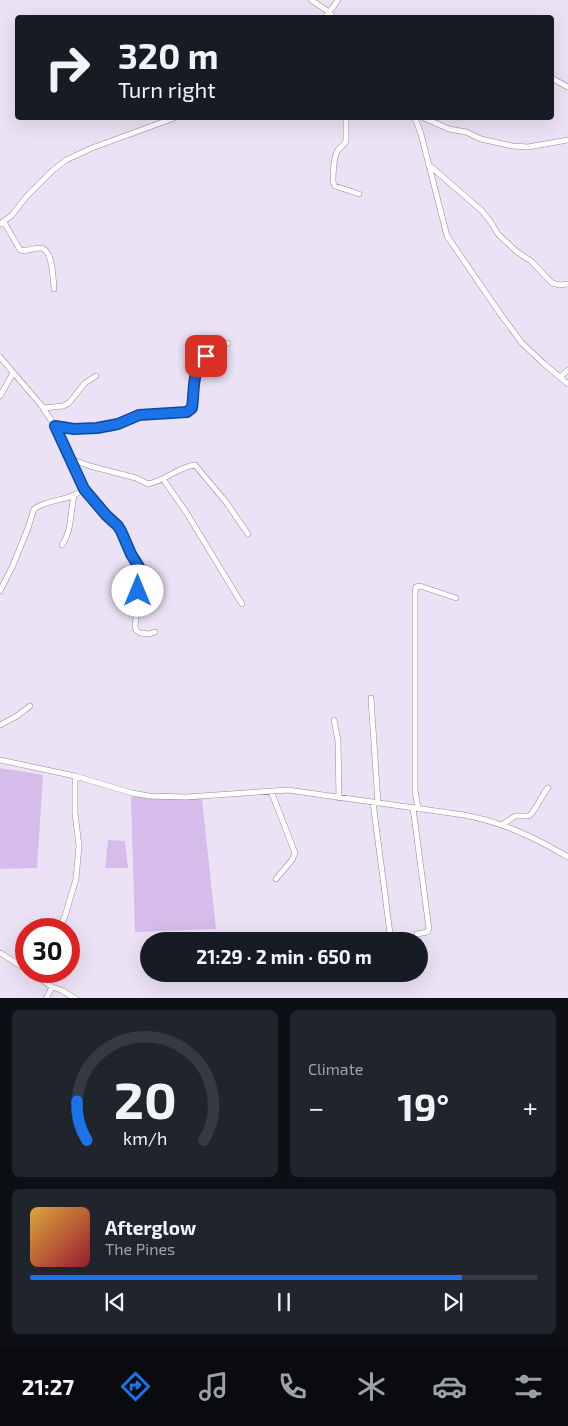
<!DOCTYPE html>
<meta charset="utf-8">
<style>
body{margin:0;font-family:"Exo 2",sans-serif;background:#20242c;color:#f1f3f6;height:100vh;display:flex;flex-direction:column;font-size:19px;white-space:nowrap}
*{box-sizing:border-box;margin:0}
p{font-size:16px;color:#9ea1a6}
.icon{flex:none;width:28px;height:28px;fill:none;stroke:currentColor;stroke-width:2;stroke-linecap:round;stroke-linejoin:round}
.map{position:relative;height:998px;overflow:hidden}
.panel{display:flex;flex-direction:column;gap:12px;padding:12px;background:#0d0f14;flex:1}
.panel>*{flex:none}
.banner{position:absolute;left:15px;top:15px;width:539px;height:105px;border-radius:5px;box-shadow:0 5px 20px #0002;background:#171b24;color:#f1f3f6;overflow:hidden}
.speed{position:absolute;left:15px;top:918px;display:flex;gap:10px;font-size:25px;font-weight:700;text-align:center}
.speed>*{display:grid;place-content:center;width:65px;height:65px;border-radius:50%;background:#171b24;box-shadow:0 5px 20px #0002;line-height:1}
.speed .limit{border:8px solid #d22;background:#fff;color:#111}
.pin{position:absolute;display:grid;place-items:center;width:42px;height:42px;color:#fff;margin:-21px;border-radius:10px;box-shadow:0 2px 8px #0006}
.me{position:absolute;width:55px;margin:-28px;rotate:0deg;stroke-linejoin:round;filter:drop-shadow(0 0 4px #0008)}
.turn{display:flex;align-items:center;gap:18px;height:105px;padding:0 20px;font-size:22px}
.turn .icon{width:65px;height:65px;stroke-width:2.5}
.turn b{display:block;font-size:35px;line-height:42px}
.big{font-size:38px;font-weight:700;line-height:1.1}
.panel .tile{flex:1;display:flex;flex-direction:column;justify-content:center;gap:8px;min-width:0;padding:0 18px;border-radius:8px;background:#20242c}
.panel .dial{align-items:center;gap:0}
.dial svg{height:130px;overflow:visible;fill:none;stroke:#363941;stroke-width:7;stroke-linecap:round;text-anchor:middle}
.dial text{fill:#f1f3f6;stroke:none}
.song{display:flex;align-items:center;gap:15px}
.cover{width:60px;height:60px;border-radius:8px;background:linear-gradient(135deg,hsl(40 70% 55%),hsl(350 70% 35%))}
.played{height:5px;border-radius:2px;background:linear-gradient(90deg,#1a73e8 85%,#363941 85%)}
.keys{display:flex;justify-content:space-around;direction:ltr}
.heat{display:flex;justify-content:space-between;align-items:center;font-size:28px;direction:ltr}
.panel .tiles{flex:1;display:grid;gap:12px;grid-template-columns:1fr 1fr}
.tile:last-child{grid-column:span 2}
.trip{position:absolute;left:140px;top:932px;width:288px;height:50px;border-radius:25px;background:#171b24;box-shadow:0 5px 20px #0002;font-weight:700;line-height:50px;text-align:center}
.tabs{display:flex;height:80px;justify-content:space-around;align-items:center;background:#090b0e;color:#9ea1a6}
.tabs .icon{width:35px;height:35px}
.tabs .active{color:#1a73e8}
.tabs b{font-size:22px;color:#f1f3f6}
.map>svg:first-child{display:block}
</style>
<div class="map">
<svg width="568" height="999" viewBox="0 0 568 999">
<rect width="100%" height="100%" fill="#ece2f5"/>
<path fill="#d5bcea" d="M0 768 43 775 37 868 0 869Z
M131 797 202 799 216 929 135 932Z
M108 840 125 841 128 868H105Z"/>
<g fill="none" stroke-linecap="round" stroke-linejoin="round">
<defs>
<path id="street" d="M311 0 329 12 333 18
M325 18 338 0
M551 78 568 87
M346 118V141C344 146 341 146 338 150 333 158 333 173 333 182L335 186 359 194
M415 118 421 134 447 236 499 312 522 343 543 363 568 384
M424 118 449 129 466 132 481 139 512 146 528 147 568 140
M428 164 482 211 490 221 498 234 516 251 531 261 552 283 560 285 568 284
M4 222 20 250C27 252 33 248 40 248 53 248 53 279 54 289
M0 224 12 215 27 196 52 171 66 160 92 148 174 118
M0 357 41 405 53 423 83 489 106 515 118 526 121 531 139 571 138 600 135 626 136 630 140 633 149 634 155 632
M560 377 568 370
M0 396 13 373
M43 408 63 406 69 403 85 383 96 376
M55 426 74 429 97 428 118 424 139 415 187 412 192 408C196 375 192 357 228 343
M70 459 90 466 136 478 148 484C165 481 180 466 195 465L226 502 248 534
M163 479 186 512 242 604
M62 545C72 531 70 513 74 496
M0 591 13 565 28 528 34 509C49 498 70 502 83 489
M371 698 378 803
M334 720 338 741 339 798
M0 725 17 716 30 706
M0 760 75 776 132 793 149 796 186 797 288 790 464 815C502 822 534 837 568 857
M271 791 295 853 292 860 276 879
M373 802 391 941
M413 808 429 929 427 932 417 934
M418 809 415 790V593L416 587 420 586 456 598
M503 824 515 816H529C538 808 540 797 548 788
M59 929 65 916 76 879 79 846 75 813V776
M0 953 26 969
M30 971 52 987 61 990 76 999
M46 999 52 987"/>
</defs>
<use href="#street" stroke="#92899a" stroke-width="6"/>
<use href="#street" stroke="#fff" stroke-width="5"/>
</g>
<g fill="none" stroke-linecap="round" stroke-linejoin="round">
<defs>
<path id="route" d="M138 591 139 567 131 554 121 531 118 526 106 515 84 489 55 426 74 429 97 428 118 424 139 415 187 412 192 408C195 386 191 374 206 356"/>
</defs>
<use href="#route" stroke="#114b97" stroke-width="12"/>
<use href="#route" stroke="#1a73e8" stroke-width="9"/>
</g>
</svg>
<div class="speed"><div class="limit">30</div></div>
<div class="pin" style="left:206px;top:356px;background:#d93025"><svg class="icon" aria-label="arrive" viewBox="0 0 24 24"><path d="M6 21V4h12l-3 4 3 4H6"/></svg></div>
<svg class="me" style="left:138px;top:591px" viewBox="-20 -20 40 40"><circle r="19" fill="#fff"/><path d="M0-13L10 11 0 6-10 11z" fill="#1a73e8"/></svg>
<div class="trip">21:29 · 2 min · 650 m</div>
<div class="banner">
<div class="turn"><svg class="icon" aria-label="right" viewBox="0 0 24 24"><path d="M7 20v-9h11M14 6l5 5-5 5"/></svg><div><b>320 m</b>Turn right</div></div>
</div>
</div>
<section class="panel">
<div class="tiles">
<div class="tile dial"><svg viewBox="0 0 100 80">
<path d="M14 69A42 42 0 1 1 86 69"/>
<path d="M14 69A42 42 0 0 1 8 45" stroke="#1a73e8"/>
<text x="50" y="56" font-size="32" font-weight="700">20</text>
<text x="50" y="72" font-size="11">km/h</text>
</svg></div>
<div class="tile"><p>Climate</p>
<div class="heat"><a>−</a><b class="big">19°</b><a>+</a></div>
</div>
<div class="tile">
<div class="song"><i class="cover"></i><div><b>Afterglow</b><p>The Pines</p></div></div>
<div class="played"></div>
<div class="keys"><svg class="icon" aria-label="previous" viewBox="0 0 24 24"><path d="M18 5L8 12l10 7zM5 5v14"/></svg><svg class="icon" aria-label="pause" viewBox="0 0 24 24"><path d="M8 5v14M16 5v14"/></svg><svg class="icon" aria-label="next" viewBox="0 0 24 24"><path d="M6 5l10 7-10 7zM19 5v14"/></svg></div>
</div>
</div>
</section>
<nav class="tabs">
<b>21:27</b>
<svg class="icon active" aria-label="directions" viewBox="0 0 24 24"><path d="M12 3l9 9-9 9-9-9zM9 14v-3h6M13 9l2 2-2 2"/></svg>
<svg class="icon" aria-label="music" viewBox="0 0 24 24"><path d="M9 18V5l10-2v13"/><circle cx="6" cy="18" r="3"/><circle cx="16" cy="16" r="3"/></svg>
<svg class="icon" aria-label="phone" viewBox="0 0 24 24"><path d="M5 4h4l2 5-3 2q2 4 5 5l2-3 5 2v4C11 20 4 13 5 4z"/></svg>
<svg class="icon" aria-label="climate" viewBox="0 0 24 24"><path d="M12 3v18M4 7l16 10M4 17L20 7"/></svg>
<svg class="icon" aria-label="car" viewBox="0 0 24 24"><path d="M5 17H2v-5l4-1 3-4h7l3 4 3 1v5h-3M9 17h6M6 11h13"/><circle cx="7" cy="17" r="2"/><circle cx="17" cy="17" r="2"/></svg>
<svg class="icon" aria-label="filters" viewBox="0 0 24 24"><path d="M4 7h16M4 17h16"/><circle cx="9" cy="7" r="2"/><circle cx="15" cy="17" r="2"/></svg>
</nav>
